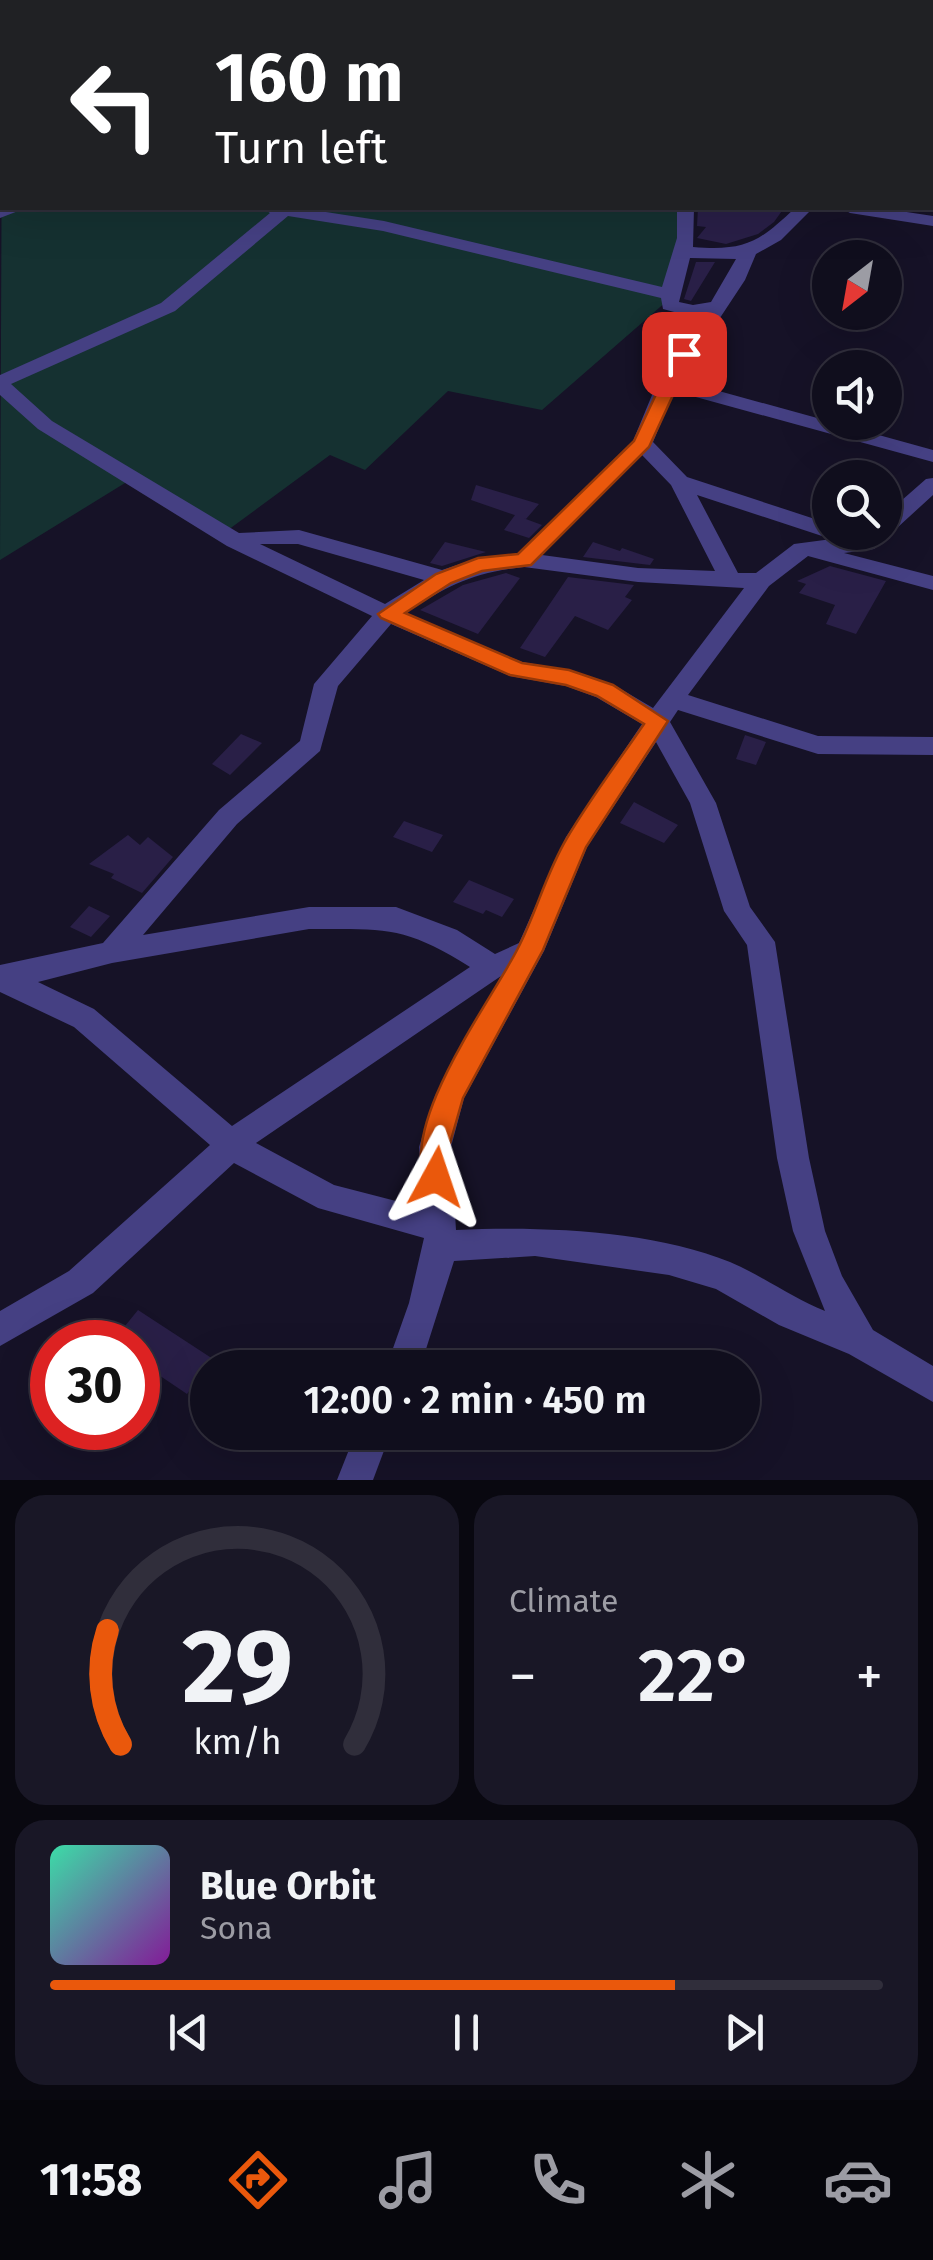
<!DOCTYPE html>
<meta charset="utf-8">
<style>
body{margin:0;font-family:"Fira Sans",sans-serif;background:#191726;color:#f1f3f6;height:100vh;display:flex;flex-direction:column;font-size:38px;white-space:nowrap}
*{box-sizing:border-box;margin:0}
p{font-size:32px;color:#9c9ca4}
.icon{flex:none;width:55px;height:55px;fill:none;stroke:currentColor;stroke-width:2;stroke-linecap:round;stroke-linejoin:round}
.map{position:relative;height:1480px;overflow:hidden}
.panel{display:flex;flex-direction:column;gap:15px;padding:15px;background:#090810;flex:1}
.panel>*{flex:none}
.guide{position:absolute;left:0px;top:0px;width:935px;height:210px;box-shadow:0 10px 40px #0002,0 0 0 2px #302e3b;background:#202124;color:#fff;overflow:hidden}
.needle{width:65px;rotate:211deg}
.fabs{position:absolute;left:812px;top:240px;display:grid;gap:20px}
.fabs a{display:grid;place-items:center;width:90px;height:90px;border-radius:50%;background:#100e1d;box-shadow:0 10px 40px #0002,0 0 0 2px #302e3b;font-size:50px}
.speed{position:absolute;left:30px;top:1320px;display:flex;gap:20px;font-size:50px;font-weight:700;text-align:center}
.speed>*{display:grid;place-content:center;width:130px;height:130px;border-radius:50%;background:#100e1d;box-shadow:0 10px 40px #0002,0 0 0 2px #302e3b;line-height:1}
.speed .limit{border:15px solid #d22;background:#fff;color:#111}
.pin{position:absolute;display:grid;place-items:center;width:85px;height:85px;color:#fff;margin:-42px;border-radius:20px;box-shadow:0 5px 15px #0006}
.me{position:absolute;width:110px;margin:-55px;rotate:5deg;stroke-linejoin:round;filter:drop-shadow(0 0 8px #0008)}
.turn{display:flex;align-items:center;gap:35px;height:210px;padding:0 50px;font-size:45px}
.turn .icon{width:130px;height:130px;stroke-width:2.5}
.turn b{display:block;font-size:70px;line-height:85px}
.big{font-size:75px;font-weight:600;line-height:1.1}
.panel .widget{flex:1;display:flex;flex-direction:column;justify-content:center;gap:15px;min-width:0;padding:0 35px;border-radius:30px;background:#191726}
.panel .dial{align-items:center;gap:0}
.dial svg{height:260px;overflow:visible;fill:none;stroke:#302e3b;stroke-width:7;stroke-linecap:round;text-anchor:middle}
.dial text{fill:#f1f3f6;stroke:none}
.song{display:flex;align-items:center;gap:30px}
.cover{width:120px;height:120px;border-radius:15px;background:linear-gradient(135deg,hsl(160 70% 55%),hsl(290 70% 35%))}
.played{height:10px;border-radius:5px;background:linear-gradient(90deg,#ea580c 75%,#302e3b 75%)}
.keys{display:flex;justify-content:space-around;direction:ltr}
.heat{display:flex;justify-content:space-between;align-items:center;font-size:55px;direction:ltr}
.panel .tiles{flex:1;display:grid;gap:15px;grid-template-columns:1fr 1fr}
.widget:last-child{grid-column:span 2}
.trip{position:absolute;left:190px;top:1350px;width:570px;height:100px;border-radius:50px;background:#100e1d;box-shadow:0 10px 40px #0002,0 0 0 2px #302e3b;font-weight:600;line-height:100px;text-align:center}
.dock{display:flex;height:160px;justify-content:space-around;align-items:center;background:#06060c;color:#9c9ca4}
.dock .icon{width:70px;height:70px}
.dock .on{color:#ea580c}
.dock b{font-size:45px;color:#f1f3f6}
.map>svg:first-child{display:block}
</style>
<div class="map">
<svg width="933" height="1480" viewBox="0 0 933 1480">
<rect width="100%" height="100%" fill="#161227"/>
<path fill="#153131" d="M306 0H762L302 2Z
M2 102V208H680L683 255 667 301 542 410 448 391 365 470 330 455 228 530 138 475 0 560Z"/>
<path fill="#291f47" d="M698 208H784L774 222 758 234 726 244 697 238 706 227 697 226Z
M696 262H715L691 301 684 299Z
M476 485 539 504 526 519 471 500Z
M515 515 542 525 529 538 504 530Z
M445 542 486 552 442 566 430 563Z
M593 542 620 551 622 548 654 559 650 565 583 557Z
M830 566 886 581 856 634 826 624 835 605 799 593 806 584 797 581Z
M506 573 520 578 478 634 420 610 463 585Z
M568 577 634 585 625 597 632 600 608 630 575 616 545 657 520 648Z
M241 734 262 743 230 775 212 764Z
M745 735 766 742 756 765 736 759Z
M634 802 678 825 664 843 620 823Z
M404 821 443 835 432 852 393 837Z
M128 835 140 845 148 837 173 857 142 893 111 878 114 874 89 864Z
M469 880 514 899 502 917 486 910 483 914 453 902Z
M89 906 110 916 91 937 70 927Z
M138 1310 213 1359 187 1394 138 1361V1342H112Z"/>
<g fill="none" stroke-linecap="round" stroke-linejoin="round">
<path fill="#454083" fill-rule="evenodd" d="M187 0H206L207 2H189Z
M487 0H513L514 2H489Z
M727 0H833L831 2Z
M933 9V18H932V9Z
M0 55H2V63H0Z
M932 69H933V79H932Z
M932 126H933V137H932Z
M0 208 2 207 26 208 0 218Z
M262 208H300L384 221 662 287 677 238V208H694L693 247C745 251 758 243 795 208H813L781 240 756 254 745 280 679 380 933 450V462L674 391 653 442 687 477 830 524V532H840L830 538 822 536 697 495 738 573H756L794 544 885 532V515L926 479 933 478V495L874 549 844 553 933 576V590L808 556 769 586 688 695 818 736 933 737V755L818 754 678 710 670 722 716 803 750 907 775 942 809 1158 825 1231 842 1276 873 1330 933 1366V1402L849 1354 779 1325 716 1289 669 1275 535 1256 454 1261 420 1368H386L409 1303 424 1238 318 1208 234 1163 93 1293 0 1346V1311L69 1271 210 1145 74 1027 0 992V965L103 943 219 810 300 741 314 684 372 616 227 546 38 429 0 395V375L161 303 270 213ZM288 216 383 231 661 298 663 309 693 317 702 315 657 383 633 441 518 554 478 558 442 570 299 530 239 533 52 421 11 384 175 311ZM690 258 736 259 711 302 693 305 679 302ZM642 455 671 485 715 571 638 568 542 555ZM260 544H298L424 580 385 604ZM524 567 638 582 744 588 653 708 614 685 569 670 522 662 405 613C449 585 472 573 524 567ZM391 624 510 676 566 686 596 697 642 724 566 837 519 943 495 954 457 930 396 907H309L143 935 237 824 320 751 338 686ZM656 742 690 803 724 911 747 945 777 1158 793 1231 825 1311C792 1298 763 1276 730 1262 651 1230 540 1226 456 1230L451 1147 464 1098 544 951 587 847ZM309 929C384 929 404 925 470 967L232 1126 94 1009 38 982 112 963ZM501 976 435 1096 419 1147 423 1208 334 1185 256 1143Z
M841 208H880L933 216V226L850 213Z
M356 1432H391L373 1480H337Z"/>
</g>
<path fill="#ea580c" stroke="#983908" stroke-width="2.5" d="M684 349 692 354 649 447 531 565 482 571 451 583 405 613 522 663 569 670 613 685 668 721 586 847 543 950 463 1098 449 1147 451 1177 447 1186 436 1190 426 1186C398 1124 488 1006 517 950 536 914 546 873 567 838 590 799 618 762 644 724L597 696 566 685 510 675 381 618 378 614 436 574 478 558 518 554 634 441 675 354Z"/>
</svg>
<div class="fabs">
<a><svg class="needle" viewBox="-14 -14 28 28"><path d="M0-13l5 13h-10z" fill="#e53935"/><path d="M0 13l5-13h-10z" fill="#9c9ca4"/></svg></a>
<a><svg class="icon" aria-label="sound" viewBox="0 0 24 24"><path d="M4 9h4l5-4v14l-5-4H4zM17 9q2 3 0 6"/></svg></a>
<a><svg class="icon" aria-label="search" viewBox="0 0 24 24"><circle cx="10" cy="10" r="6"/><path d="M15 15l6 6"/></svg></a>
</div>
<div class="speed"><div class="limit">30</div></div>
<div class="pin" style="left:684px;top:354px;background:#d93025"><svg class="icon" aria-label="arrive" viewBox="0 0 24 24"><path d="M6 21V4h12l-3 4 3 4H6"/></svg></div>
<svg class="me" style="left:436px;top:1177px" viewBox="-20 -20 40 40"><path d="M0-17L14 15 0 8-14 15z" fill="#ea580c" stroke="#fff" stroke-width="4"/></svg>
<div class="trip">12:00 · 2 min · 450 m</div>
<div class="guide">
<div class="turn"><svg class="icon" aria-label="left" viewBox="0 0 24 24"><path d="M17 20v-9H6M10 6l-5 5 5 5"/></svg><div><b>160 m</b>Turn left</div></div>
</div>
</div>
<section class="panel">
<div class="tiles">
<div class="widget dial"><svg viewBox="0 0 100 80">
<path d="M14 69A42 42 0 1 1 86 69"/>
<path d="M14 69A42 42 0 0 1 10 34" stroke="#ea580c"/>
<text x="50" y="56" font-size="32" font-weight="700">29</text>
<text x="50" y="72" font-size="11">km/h</text>
</svg></div>
<div class="widget"><p>Climate</p>
<div class="heat"><a>−</a><b class="big">22°</b><a>+</a></div>
</div>
<div class="widget">
<div class="song"><i class="cover"></i><div><b>Blue Orbit</b><p>Sona</p></div></div>
<div class="played"></div>
<div class="keys"><svg class="icon" aria-label="previous" viewBox="0 0 24 24"><path d="M18 5L8 12l10 7zM5 5v14"/></svg><svg class="icon" aria-label="pause" viewBox="0 0 24 24"><path d="M8 5v14M16 5v14"/></svg><svg class="icon" aria-label="next" viewBox="0 0 24 24"><path d="M6 5l10 7-10 7zM19 5v14"/></svg></div>
</div>
</div>
</section>
<nav class="dock">
<b>11:58</b>
<svg class="icon on" aria-label="directions" viewBox="0 0 24 24"><path d="M12 3l9 9-9 9-9-9zM9 14v-3h6M13 9l2 2-2 2"/></svg>
<svg class="icon" aria-label="music" viewBox="0 0 24 24"><path d="M9 18V5l10-2v13"/><circle cx="6" cy="18" r="3"/><circle cx="16" cy="16" r="3"/></svg>
<svg class="icon" aria-label="phone" viewBox="0 0 24 24"><path d="M5 4h4l2 5-3 2q2 4 5 5l2-3 5 2v4C11 20 4 13 5 4z"/></svg>
<svg class="icon" aria-label="climate" viewBox="0 0 24 24"><path d="M12 3v18M4 7l16 10M4 17L20 7"/></svg>
<svg class="icon" aria-label="car" viewBox="0 0 24 24"><path d="M5 17H2v-5l4-1 3-4h7l3 4 3 1v5h-3M9 17h6M6 11h13"/><circle cx="7" cy="17" r="2"/><circle cx="17" cy="17" r="2"/></svg>
</nav>
